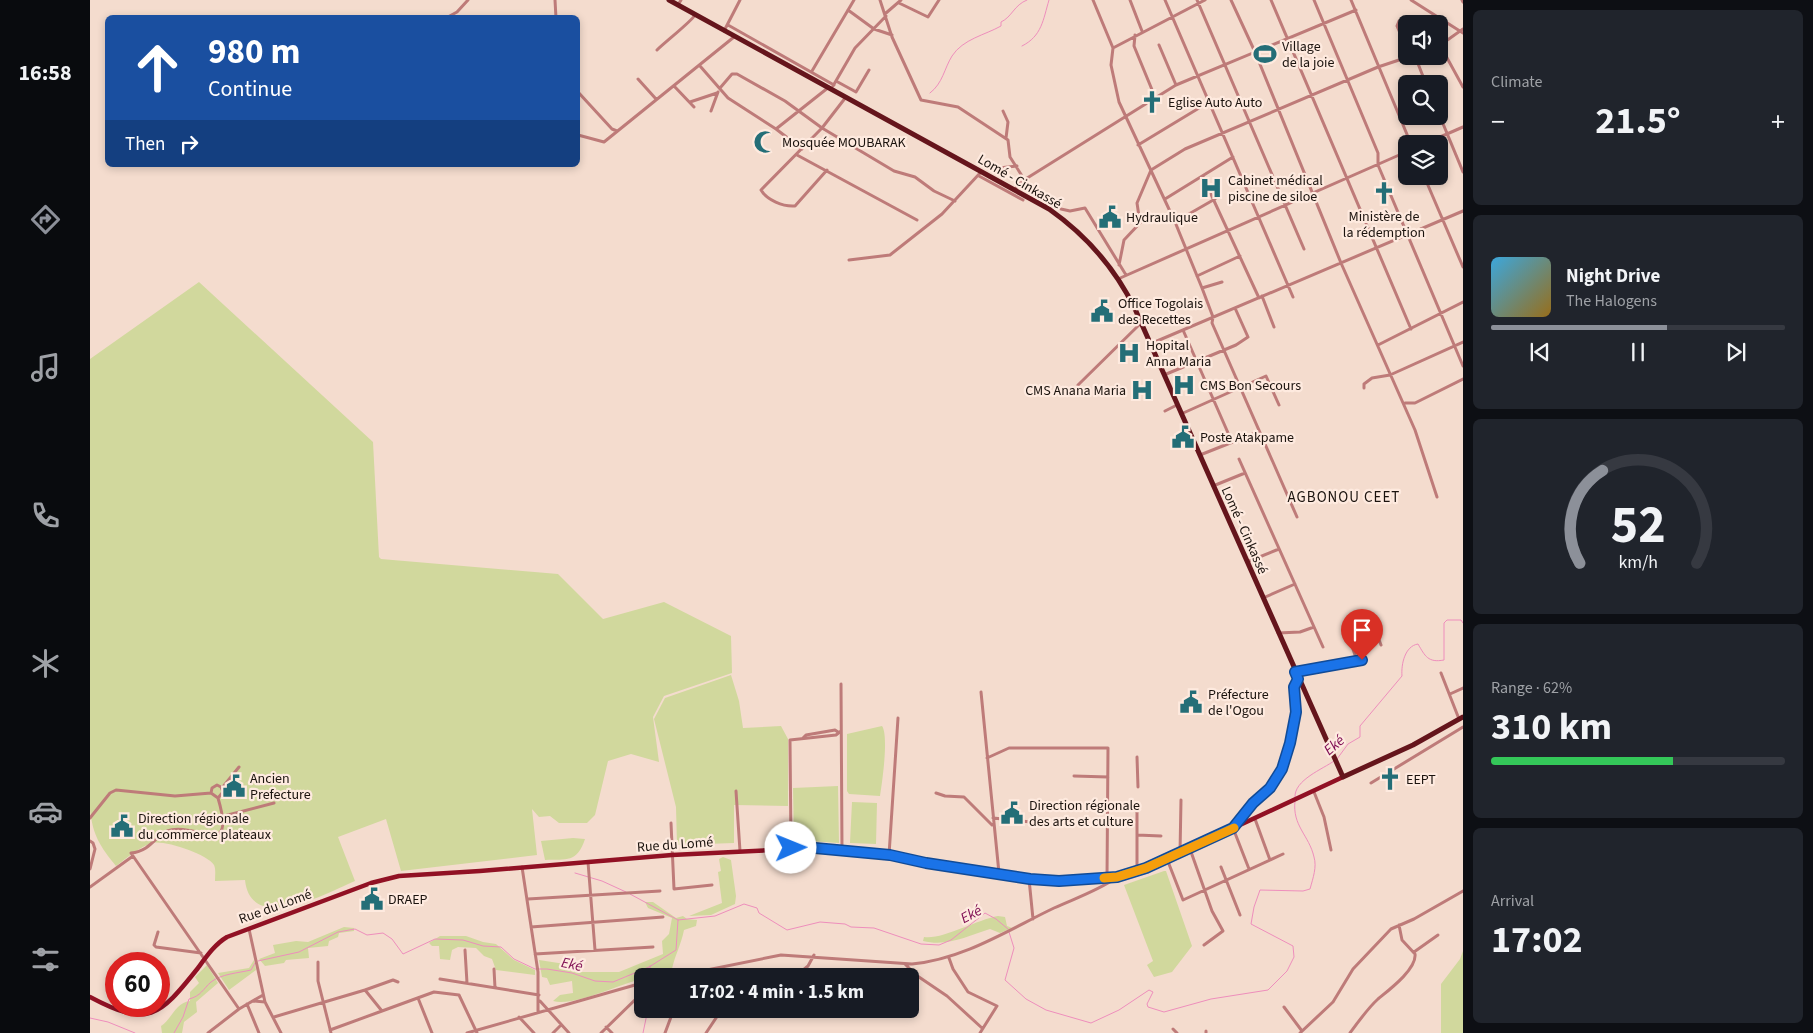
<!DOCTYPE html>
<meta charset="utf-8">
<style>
body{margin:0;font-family:"Source Sans 3",sans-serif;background:#20242c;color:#f1f3f6;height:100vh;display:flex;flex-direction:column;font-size:19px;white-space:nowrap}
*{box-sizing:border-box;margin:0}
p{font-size:16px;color:#9ea1a6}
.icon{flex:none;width:28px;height:28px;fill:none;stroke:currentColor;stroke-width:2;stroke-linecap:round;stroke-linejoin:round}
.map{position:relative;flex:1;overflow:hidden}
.panel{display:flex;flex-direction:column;gap:10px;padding:10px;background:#0d0f14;width:350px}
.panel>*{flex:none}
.guide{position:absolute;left:15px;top:15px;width:475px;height:152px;border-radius:8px;box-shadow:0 2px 8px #0003;background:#1a4fa0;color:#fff;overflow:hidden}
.buttons{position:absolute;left:1308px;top:15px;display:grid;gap:10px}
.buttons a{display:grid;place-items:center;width:50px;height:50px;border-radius:8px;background:#171b24;box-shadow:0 2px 8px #0003;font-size:25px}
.speed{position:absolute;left:15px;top:952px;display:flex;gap:10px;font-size:25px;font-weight:700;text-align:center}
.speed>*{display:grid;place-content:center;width:65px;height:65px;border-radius:50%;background:#171b24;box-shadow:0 2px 8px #0003;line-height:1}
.speed .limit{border:8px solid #d22;background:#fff;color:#111}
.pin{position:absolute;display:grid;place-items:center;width:42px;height:42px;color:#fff;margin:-51px -21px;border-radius:50% 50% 50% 0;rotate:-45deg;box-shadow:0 0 5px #0007}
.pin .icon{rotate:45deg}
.me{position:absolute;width:55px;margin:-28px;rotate:89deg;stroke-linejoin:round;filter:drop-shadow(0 0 4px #0008)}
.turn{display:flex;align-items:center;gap:18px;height:105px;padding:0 20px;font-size:22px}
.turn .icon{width:65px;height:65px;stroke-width:2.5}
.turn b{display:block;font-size:35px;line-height:42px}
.then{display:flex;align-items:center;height:48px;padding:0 20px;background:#0003;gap:10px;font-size:19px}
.big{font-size:38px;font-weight:700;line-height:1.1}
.panel .widget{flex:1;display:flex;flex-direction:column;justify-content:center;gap:8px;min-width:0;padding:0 18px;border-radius:8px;background:#20242c}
.panel .dial{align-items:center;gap:0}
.dial svg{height:130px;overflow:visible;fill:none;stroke:#363941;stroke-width:7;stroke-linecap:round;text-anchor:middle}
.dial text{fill:#f1f3f6;stroke:none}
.song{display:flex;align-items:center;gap:15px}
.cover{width:60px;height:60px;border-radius:8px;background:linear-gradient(135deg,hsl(200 70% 55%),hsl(40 70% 35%))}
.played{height:5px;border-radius:2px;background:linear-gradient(90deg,#8c9099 60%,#363941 60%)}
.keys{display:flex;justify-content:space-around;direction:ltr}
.heat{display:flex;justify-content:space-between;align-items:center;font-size:28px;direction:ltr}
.charge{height:8px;border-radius:4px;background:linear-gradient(90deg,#34c759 62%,#363941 0)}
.trip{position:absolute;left:544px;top:968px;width:285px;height:50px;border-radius:8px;background:#171b24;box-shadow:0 2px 8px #0003;font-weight:700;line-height:50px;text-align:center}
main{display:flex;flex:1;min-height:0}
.tabs{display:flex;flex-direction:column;width:90px;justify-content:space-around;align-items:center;background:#090b0e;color:#9ea1a6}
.tabs .icon{width:35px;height:35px}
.tabs .active{color:#8c9099}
.tabs b{font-size:22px;color:#f1f3f6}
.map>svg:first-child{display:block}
</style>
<main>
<nav class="tabs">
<b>16:58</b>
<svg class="icon active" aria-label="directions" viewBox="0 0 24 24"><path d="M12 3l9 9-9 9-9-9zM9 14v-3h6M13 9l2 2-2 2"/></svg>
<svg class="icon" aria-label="music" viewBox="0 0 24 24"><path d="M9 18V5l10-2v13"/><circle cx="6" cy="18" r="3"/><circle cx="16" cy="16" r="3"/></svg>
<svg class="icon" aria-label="phone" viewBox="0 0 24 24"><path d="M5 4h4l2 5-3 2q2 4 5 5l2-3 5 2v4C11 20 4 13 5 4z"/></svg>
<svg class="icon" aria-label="climate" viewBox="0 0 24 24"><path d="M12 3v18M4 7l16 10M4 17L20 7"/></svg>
<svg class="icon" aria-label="car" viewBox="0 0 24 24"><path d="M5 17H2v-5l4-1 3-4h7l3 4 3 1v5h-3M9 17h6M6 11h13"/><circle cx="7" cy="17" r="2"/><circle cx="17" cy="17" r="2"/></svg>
<svg class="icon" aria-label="filters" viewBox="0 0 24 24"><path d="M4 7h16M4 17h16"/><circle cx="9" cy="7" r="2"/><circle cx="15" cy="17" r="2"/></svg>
</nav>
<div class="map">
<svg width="1373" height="1033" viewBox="0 0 1373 1033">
<rect width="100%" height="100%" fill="#f4dcce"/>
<path fill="#d1d89d" d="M109 282 283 442 289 557 291 559 468 574 513 619 574 602 641 636 642 673 574 696 563 717 569 762 541 754 518 761 505 815 497 823H469L460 816 449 817 442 809 447 855 311 871 296 819 248 837 265 881C237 893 161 935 155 880L125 881C125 876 126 869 124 865 117 854 75 840 62 843 49 847 37 858 26 866 10 846 3 836 0 810V359Z
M641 675 649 701 653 728 691 726 698 739V806L644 805V843L587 845 586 807 564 719 575 698Z
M792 726C799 736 792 783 790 796L759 794 757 791V734Z
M748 786 749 843 704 840 703 788Z
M762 802 787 803 786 844 760 843Z
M483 838 495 839C487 863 477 859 455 860L451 841Z
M633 857 641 860 646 896 645 904 621 915 599 916 632 903 628 872 631 871 629 859Z
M1074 871H1076L1102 946 1082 972 1064 977 1057 965 1063 961 1034 885Z
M555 902H563L586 918 593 916 597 919 607 920 606 926 594 930C591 945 585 955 582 969L552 976V979C529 984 484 1007 463 1001L470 995 483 993 482 981 460 985 457 978 452 977 449 960 488 966V972H529L573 954 572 941 579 934 582 918 558 908Z
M908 916 915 917 917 926 922 928 910 933 900 929C877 936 858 947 833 941L834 937C852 940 886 920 908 916Z
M254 927 264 928V931L249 933 248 937 239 941 238 946 218 948 219 958 196 960 194 963 175 966 169 959 185 953 183 945 206 941 218 942Z
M350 936H376L393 942 406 944 424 960 445 970V975L406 970 402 959 394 956 386 948 368 947 362 950 360 960 350 959 349 946H342L339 943Z
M1373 951V1033H1351V984L1370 959Z
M164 960 166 970 139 990 128 973 159 968Z
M117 965 128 983 106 1002 107 1012 94 1022 92 1033H72L71 1026C82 1019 85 1003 100 1001V992L109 983 105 977Z"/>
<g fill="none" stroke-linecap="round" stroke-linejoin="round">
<path stroke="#ee8ebc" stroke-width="1" d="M932 46C952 36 953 20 959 0
M840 93C853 83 854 69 862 56 873 39 895 35 911 26V22C922 17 924 5 937 0
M1247 759 1258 744 1270 737V726L1312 676C1311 664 1315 646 1328 644 1335 656 1338 663 1354 660V623L1357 620H1371L1373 623
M1205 797C1204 780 1233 769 1244 761
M485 873 512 881 536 892
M540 894 588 920
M919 932 924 948 915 980 936 999 956 1010 1001 1023 1029 1010 1059 990 1063 992 1057 1004 1058 1007 1074 1012 1121 999 1178 990 1197 971 1204 957 1203 946 1161 924 1164 907 1170 890 1213 891 1220 889C1223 878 1227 867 1224 857 1219 835 1202 826 1205 801
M168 961 209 952 248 932 265 929 277 935 293 933 302 939 313 954 345 939 373 940 393 946 411 947 424 959 445 969H457L482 973 505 981 523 982 559 967 586 950 588 920 625 916 654 904 667 908 669 913 697 930 730 922 755 924 761 927 784 928 831 944 849 945 861 940 895 913 906 919 918 929
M560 976V966
M0 1018 18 1022 45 1033
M84 1033 93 1017 99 999C111 996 113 989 121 982 131 974 148 973 161 970L165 963
M553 1033 558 1009"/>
<path stroke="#be7b79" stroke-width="3" d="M465 0 466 18
M790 0 802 37 831 100 868 107 918 140 920 157 934 179
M1003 0 1023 48 1021 65 1029 102 1085 222 1112 288 1123 317 1122 323 1207 517
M1040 0 1052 31
M1075 0 1203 297
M1107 0 1214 249
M1141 0 1165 52 1251 263 1325 430 1347 497
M1181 0 1321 329
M1224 0 1288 153V165L1373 366
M1261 0 1321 144
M1321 0 1373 33
M1372 0 1373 2
M809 3 838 17 849 0
M588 5 591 0
M758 10 784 29 802 35
M796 13 811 0
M356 18 367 12 378 0
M1309 21 1307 26 1316 47
M638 25 744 85
M634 31 650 0
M1045 35 1044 46 1065 97
M1069 45 1086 85
M1350 45 1373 87
M1349 46 1373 29
M1023 48 1115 0
M567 50C574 43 603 20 605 15
M1325 56 1336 84
M610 66 638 98 686 129 712 149
M722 71 764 0
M548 79 566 99
M746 81 766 92 779 70
M584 86 604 107
M743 86 765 48 796 16
M630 88 642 74H647L695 101 732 128 804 171 825 177 844 191 865 201
M488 92 522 129 527 131
M600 102 627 93
M621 111 628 92
M913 111 918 122 916 138
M1349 114 1373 172
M686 129 739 87
M488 135 514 142 644 37
M1334 144 1373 127
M1048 145 1119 102
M707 155 827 220
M900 169 927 166
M737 170 705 206C693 207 677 200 671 190L732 128 756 97
M889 176 933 200
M1334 176 1373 267
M1113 177 1169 298
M930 183 971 209 980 211 995 208 1036 275
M924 190 934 180 1086 85 1266 10
M1075 199 1143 157
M1085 222 1125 199
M759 260 800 255 852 214 891 172
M1029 265 1034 240 1050 223 1047 203 1061 170 1095 149 1288 67 1321 56
M1107 276 1150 256
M1028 279 1316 152
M1112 288 1132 282
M1172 296 1184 327
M1145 308 1158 337
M1093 330 1142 442
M1060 344 1373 211
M1288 345 1373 302
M1074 375 1146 345 1158 337
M988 385 1051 323
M1274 388V384L1282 378 1300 375 1373 342
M1315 403H1325L1373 379
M1075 411 1087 405
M1091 414 1176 376 1189 405
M1110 455 1168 432
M1149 459 1233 647
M1123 486 1155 473
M1157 562 1189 549
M1173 598 1205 584
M1283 624 1291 645
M1188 633 1210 632 1224 627
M1260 640 1267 661
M1206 672 1272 660
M1351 673 1369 719
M751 684 752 850
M891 692 909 873
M1360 694 1373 688
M713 738 716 735 745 730 748 732
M1047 757 1048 787
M897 758 919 748H1018L1017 878
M984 776 1018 777
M1281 783 1373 727
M132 788 149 767
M646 791 650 851
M1224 792 1234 817 1241 850
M846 793 855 796 874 797 902 825
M1047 808V870
M134 816 184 803
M0 818 20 793 26 790 85 796 121 793
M903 818 941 822
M1165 819 1180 860
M581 823 584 889 622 885
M1047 835 1071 836
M0 841 3 843 5 849 0 869
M701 848 700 740 746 735 751 731
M1100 849 1122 911 1133 931 1114 945
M1090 853 1091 800
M799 855 808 718
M43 856 149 1009
M1077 859 1093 900 1193 854
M498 862 505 950
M432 867 448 972V1012
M1131 867 1150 915
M1159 869 1143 828 1163 803 1180 787 1191 769 1203 727 1206 702 1204 687 1208 679
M939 879 943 919
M0 887 43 856 41 853C61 851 66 835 77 831 106 821 147 862 128 798L121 793 122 788 127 785 131 787 133 792 128 798
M438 899 570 891
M441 927 573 917
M159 929 175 1002 191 1033
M68 932 64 945 66 947 111 953
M375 950 377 983
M1324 952 1348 935
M445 954 563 947
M859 958 863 969 878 992 907 1006 890 1033
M228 962V981L241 1033
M815 964 826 975 857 996 892 1028
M404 969 405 988
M587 976 691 955 822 964C874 959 918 930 964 908 986 898 1007 891 1026 878
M706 976 718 966 724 955
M350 979 449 995
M275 990 303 980 308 982
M328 998 342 1033
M163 1001 175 1002
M450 1001 479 1033
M157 1004 169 1033
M1194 1007 1212 1031
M184 1017 275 990 292 1011 344 992 369 995 387 1033
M429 1017 444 1033
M516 1027 522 1033
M1083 1029 1087 1033
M240 1030 292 1011
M1116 1031V1033
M118 1033 149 1009 173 995
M377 1033 552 983
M463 1033 471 1025
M511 1033 552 993
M575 1033 584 1009
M616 1033 632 1009
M1210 1033 1243 1002 1263 969 1301 929 1324 919 1373 891
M1260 1033C1268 1022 1278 1008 1288 999 1299 990 1327 969 1325 954L1312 940 1309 925"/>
<path stroke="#911124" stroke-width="4.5" d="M0 997C58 1028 69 1017 108 968 116 957 125 944 137 937L281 883 309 876 390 871 582 855 725 848 799 855 836 863 949 880 983 881 1027 877 1066 864 1253 777"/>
<path stroke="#65151c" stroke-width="5" d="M579 0 959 209C996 235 1025 268 1045 309L1253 777 1323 745 1373 717"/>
</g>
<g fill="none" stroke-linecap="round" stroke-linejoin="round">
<defs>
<path id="route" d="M701 848H725L800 855 836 863 940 879 969 881 1027 877 1056 868 1143 828 1163 803 1180 788 1192 769 1200 743 1206 712 1204 687 1208 679 1205 672 1272 660"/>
</defs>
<use href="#route" stroke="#114b97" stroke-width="12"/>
<use href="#route" stroke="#1a73e8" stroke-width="9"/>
<path stroke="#f59e0b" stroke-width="9" d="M1014 878 1027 877 1056 868 1144 828"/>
</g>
<defs>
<symbol id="stadium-bare" viewBox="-9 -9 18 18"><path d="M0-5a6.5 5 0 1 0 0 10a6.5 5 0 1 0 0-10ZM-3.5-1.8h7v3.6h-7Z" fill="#246e77" stroke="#feeadf" stroke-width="2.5" paint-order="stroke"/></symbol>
<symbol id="church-bare" viewBox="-9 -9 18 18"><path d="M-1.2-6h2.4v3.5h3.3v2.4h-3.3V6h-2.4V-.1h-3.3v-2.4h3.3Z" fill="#246e77" stroke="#feeadf" stroke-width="2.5" paint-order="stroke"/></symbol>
<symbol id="mosque-bare" viewBox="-9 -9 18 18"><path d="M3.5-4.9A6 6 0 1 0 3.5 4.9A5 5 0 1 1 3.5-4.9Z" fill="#246e77" stroke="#feeadf" stroke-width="2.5" paint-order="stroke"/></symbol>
<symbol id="hospital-bare" viewBox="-9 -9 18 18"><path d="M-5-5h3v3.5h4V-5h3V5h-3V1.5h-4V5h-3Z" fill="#246e77" stroke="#feeadf" stroke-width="2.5" paint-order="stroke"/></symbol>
<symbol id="civic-bare" viewBox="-9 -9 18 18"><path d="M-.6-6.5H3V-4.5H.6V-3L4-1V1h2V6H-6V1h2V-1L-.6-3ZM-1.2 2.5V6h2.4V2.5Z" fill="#246e77" stroke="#feeadf" stroke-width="2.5" paint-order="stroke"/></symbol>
</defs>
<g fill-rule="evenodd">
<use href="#stadium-bare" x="1159" y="38" width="32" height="32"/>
<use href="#church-bare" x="1046" y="86" width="32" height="32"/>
<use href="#mosque-bare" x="659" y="126" width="32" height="32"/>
<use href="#hospital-bare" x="1105" y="172" width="32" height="32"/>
<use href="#church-bare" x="1278" y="177" width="32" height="32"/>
<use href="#civic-bare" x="1004" y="201" width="32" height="32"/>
<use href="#civic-bare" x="996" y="295" width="32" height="32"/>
<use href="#hospital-bare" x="1023" y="337" width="32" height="32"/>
<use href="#hospital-bare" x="1078" y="369" width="32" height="32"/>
<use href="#hospital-bare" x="1036" y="374" width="32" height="32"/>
<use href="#civic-bare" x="1077" y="421" width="32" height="32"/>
<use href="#civic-bare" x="1085" y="686" width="32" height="32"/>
<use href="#church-bare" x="1284" y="763" width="32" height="32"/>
<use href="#civic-bare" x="128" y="770" width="32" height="32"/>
<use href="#civic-bare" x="906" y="797" width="32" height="32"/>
<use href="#civic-bare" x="16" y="810" width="32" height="32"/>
<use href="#civic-bare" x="266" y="883" width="32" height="32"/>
</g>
<g text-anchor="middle" stroke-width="4.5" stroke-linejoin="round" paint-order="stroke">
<g font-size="14" fill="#1b130e" stroke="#feeadf" text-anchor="start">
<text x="1192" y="51">Village<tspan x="1192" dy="16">de la joie</tspan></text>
<text x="1078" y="107">Eglise Auto Auto</text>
<text x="692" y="147">Mosquée MOUBARAK</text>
<text x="1138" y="185">Cabinet médical<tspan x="1138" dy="16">piscine de siloe</tspan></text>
<text x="1294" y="221" text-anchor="middle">Ministère de<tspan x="1294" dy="16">la rédemption</tspan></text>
<text x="1036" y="222">Hydraulique</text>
<text x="1028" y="308">Office Togolais<tspan x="1028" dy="16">des Recettes</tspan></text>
<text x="1056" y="350">Hopital<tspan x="1056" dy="16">Anna Maria</tspan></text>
<text x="1110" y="390">CMS Bon Secours</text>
<text x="1036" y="395" text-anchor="end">CMS Anana Maria</text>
<text x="1110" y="442">Poste Atakpame</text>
<text x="1118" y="699">Préfecture<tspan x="1118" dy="16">de l'Ogou</tspan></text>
<text x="160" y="783">Ancien<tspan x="160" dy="16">Prefecture</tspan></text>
<text x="1316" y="784">EEPT</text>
<text x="939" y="810">Direction régionale<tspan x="939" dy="16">des arts et culture</tspan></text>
<text x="48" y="823">Direction régionale<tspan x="48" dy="16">du commerce plateaux</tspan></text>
<text x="298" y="904">DRAEP</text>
</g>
<g font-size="14" fill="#1b130e" stroke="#feeadf">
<text transform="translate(930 181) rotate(30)" y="5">Lomé - Cinkassé</text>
<text transform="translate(1155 530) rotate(66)" y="5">Lomé - Cinkassé</text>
<text transform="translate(585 844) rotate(-4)" y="5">Rue du Lomé</text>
<text transform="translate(185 906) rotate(-20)" y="5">Rue du Lomé</text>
</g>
<g font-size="15" letter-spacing="1" fill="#1b130e" stroke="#feeadf">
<text x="1254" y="502">AGBONOU CEET</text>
</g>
<g font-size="15" font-style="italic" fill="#7f0d53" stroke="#feeadf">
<text transform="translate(1244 745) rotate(-41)" y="5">Eké</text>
<text transform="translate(881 914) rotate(-28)" y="5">Eké</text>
<text transform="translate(482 964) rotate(12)" y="5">Eké</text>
</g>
</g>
</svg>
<div class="buttons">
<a><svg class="icon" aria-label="sound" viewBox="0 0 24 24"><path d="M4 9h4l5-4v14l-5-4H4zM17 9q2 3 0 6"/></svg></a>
<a><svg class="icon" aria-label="search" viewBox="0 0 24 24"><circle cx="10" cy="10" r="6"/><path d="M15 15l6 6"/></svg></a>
<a><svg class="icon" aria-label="layers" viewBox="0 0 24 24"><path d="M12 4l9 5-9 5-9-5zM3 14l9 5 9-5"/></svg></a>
</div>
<div class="speed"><div class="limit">60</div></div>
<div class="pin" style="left:1272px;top:660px;background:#d93025"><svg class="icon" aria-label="arrive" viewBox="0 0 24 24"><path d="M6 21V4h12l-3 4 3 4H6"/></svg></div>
<svg class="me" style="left:701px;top:848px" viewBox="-20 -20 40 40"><circle r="19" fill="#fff"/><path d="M0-13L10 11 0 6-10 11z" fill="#1a73e8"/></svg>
<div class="trip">17:02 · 4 min · 1.5 km</div>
<div class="guide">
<div class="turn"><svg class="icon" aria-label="ahead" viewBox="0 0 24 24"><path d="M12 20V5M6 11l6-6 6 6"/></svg><div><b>980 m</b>Continue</div></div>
<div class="then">Then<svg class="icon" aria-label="right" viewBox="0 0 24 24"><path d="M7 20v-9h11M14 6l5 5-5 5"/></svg></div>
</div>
</div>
<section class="panel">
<div class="widget"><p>Climate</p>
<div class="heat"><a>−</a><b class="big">21.5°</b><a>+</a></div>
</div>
<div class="widget">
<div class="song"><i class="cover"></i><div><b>Night Drive</b><p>The Halogens</p></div></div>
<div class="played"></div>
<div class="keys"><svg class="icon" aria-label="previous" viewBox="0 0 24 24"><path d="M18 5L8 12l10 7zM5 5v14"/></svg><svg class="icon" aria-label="pause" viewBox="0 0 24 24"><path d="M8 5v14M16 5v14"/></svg><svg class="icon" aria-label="next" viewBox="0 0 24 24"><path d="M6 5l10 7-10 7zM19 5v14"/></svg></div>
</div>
<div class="widget dial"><svg viewBox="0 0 100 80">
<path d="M14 69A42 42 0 1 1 86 69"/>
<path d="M14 69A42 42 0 0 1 28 12" stroke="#8c9099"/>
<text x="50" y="56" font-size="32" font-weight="700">52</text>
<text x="50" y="72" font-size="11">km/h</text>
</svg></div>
<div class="widget"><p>Range · 62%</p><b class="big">310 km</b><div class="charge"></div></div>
<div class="widget"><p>Arrival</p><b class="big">17:02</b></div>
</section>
</main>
